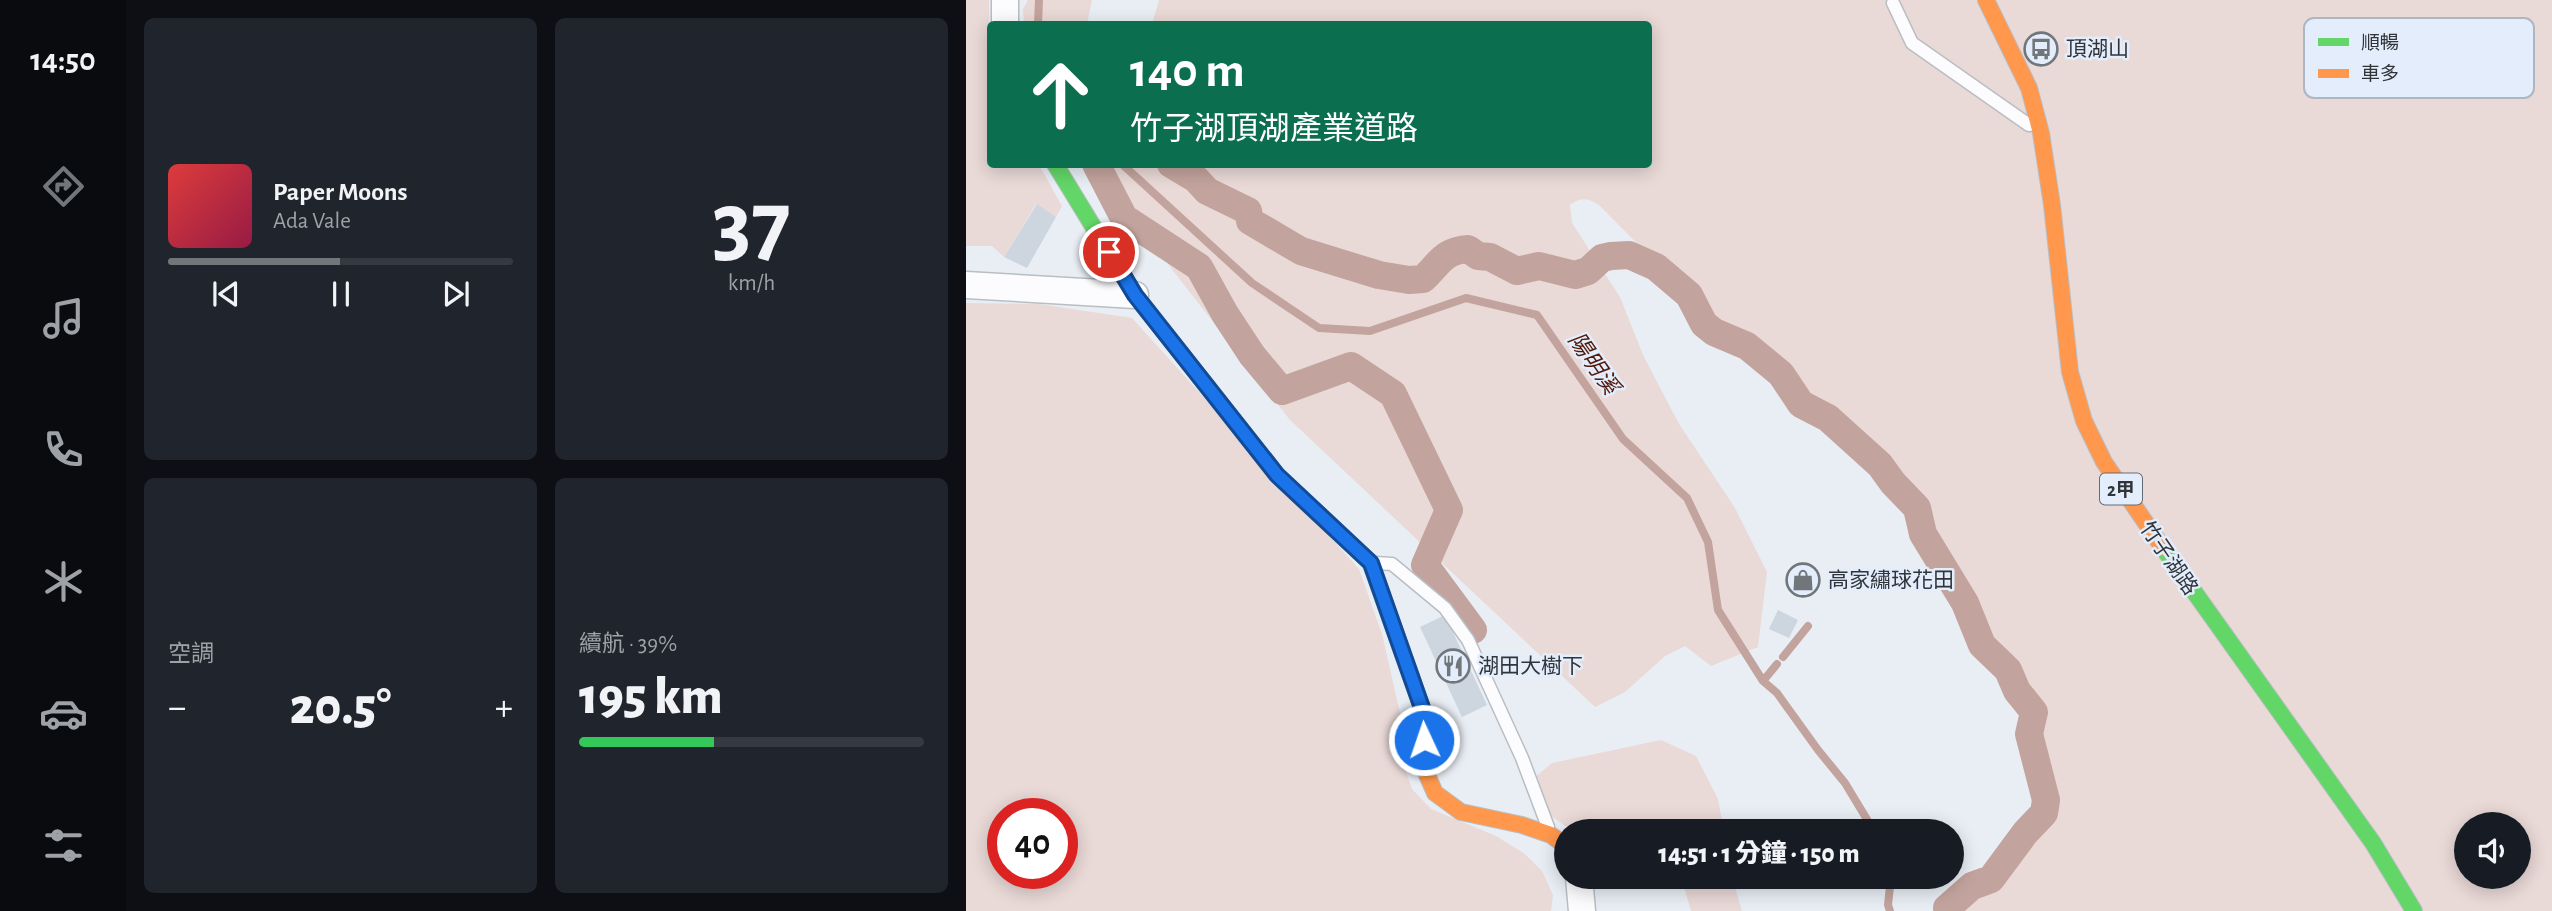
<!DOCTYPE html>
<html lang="zh-TW">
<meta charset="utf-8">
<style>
body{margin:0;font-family:"Alegreya Sans","Noto Sans TC",sans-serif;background:#20242c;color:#f1f3f6;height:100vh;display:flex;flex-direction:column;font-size:26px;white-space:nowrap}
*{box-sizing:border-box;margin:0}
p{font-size:23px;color:#9ea1a6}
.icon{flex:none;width:38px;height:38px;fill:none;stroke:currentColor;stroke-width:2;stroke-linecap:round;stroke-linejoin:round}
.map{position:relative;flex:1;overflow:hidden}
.drawer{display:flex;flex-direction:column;gap:18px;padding:18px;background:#0d0f14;width:840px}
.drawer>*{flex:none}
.top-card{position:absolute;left:21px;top:21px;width:665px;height:147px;border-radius:7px;box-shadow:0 4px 18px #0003;background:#0b6e4f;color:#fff;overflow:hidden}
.tools{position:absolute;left:1488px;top:812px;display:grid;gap:14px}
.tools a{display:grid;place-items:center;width:77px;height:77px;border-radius:50%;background:#171b24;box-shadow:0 4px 18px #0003;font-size:35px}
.speed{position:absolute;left:21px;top:798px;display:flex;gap:14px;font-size:35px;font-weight:700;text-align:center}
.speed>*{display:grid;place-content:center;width:91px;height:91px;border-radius:50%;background:#171b24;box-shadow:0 4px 18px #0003;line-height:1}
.speed .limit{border:10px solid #d22;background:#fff;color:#111}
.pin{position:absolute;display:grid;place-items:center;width:60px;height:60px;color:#fff;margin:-30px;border:4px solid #fff;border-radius:50%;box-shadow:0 2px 7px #0007}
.me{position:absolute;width:77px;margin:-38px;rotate:357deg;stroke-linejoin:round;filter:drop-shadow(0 0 5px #0008)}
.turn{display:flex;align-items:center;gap:24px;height:147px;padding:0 28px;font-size:32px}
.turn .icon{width:91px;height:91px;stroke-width:2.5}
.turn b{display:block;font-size:49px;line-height:60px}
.big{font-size:52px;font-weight:800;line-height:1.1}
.drawer .card{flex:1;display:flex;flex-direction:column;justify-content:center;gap:10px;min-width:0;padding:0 24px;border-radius:10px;background:#20242c}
.drawer .dial{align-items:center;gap:0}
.dial b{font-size:91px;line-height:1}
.song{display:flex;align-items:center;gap:21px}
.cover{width:84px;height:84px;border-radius:10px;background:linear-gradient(135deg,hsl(0 70% 55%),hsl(340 70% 35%))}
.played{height:7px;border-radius:4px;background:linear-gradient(90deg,#71767b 50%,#363941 50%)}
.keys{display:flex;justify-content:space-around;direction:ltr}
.heat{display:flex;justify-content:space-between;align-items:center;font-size:38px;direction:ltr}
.charge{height:10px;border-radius:5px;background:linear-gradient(90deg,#34c759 39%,#363941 0)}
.drawer .tiles{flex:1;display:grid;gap:18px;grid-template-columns:repeat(2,1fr)}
.trip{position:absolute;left:588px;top:819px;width:410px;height:70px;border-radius:35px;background:#171b24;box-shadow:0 4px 18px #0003;font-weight:800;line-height:70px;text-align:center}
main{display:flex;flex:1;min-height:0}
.tab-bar{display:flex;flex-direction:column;width:126px;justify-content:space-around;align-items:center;background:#090b0e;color:#9ea1a6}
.tab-bar .icon{width:49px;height:49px}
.tab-bar .current{color:#71767b}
.tab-bar b{font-size:32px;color:#f1f3f6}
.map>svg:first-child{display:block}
</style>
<main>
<nav class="tab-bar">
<b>14:50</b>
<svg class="icon current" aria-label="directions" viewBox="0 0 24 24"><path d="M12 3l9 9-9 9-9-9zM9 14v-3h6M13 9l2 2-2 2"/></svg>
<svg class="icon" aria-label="music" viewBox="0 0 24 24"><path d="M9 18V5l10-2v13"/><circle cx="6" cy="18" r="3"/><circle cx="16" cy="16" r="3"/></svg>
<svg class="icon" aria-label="phone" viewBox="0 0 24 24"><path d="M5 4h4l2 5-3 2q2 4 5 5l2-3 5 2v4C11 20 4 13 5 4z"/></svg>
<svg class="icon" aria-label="climate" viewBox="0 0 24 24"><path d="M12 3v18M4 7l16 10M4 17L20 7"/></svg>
<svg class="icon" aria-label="car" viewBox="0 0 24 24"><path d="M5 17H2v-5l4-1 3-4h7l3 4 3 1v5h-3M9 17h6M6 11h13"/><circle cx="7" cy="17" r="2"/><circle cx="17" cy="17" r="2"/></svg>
<svg class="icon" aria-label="filters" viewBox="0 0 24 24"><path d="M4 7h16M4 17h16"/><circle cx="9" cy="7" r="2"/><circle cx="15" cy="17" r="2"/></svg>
</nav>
<section class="drawer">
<div class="tiles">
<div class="card">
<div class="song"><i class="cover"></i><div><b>Paper Moons</b><p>Ada Vale</p></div></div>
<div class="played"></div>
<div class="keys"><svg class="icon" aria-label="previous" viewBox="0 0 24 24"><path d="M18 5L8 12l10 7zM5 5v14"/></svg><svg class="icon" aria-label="pause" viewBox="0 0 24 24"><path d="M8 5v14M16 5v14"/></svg><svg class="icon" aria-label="next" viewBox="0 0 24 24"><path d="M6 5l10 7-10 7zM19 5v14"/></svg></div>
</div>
<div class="card dial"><b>37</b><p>km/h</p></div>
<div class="card"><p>空調</p>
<div class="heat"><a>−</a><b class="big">20.5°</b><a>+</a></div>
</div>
<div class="card"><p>續航 · 39%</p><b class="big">195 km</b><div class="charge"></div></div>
</div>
</section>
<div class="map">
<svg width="1586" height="911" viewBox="0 0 1586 911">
<rect width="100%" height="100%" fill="#e9eef5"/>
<path fill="#e9d9d7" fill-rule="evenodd" d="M0 0H23L24 164 73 165 96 206 90 217 70 204 38 257 26 246H0Z
M62 0H126L121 24H58L57 9Z
M193 0H1586V911H991L1023 883 1062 842 1077 808 1076 755 1062 704 914 468 864 423 833 381 733 306 633 205C621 198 616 197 604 205L606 223 654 297 677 355 713 424 769 508 801 572 792 647 745 666 719 646 699 656 659 692 629 707 324 420 208 272 128 165 682 164V24H186ZM1500 824H1552V877H1500Z
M0 303 73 304 166 318 393 569 416 634 436 722 435 756 446 789 465 809 530 836 559 854 576 871 587 895 585 911H0ZM37 814H96V873H37Z
M695 740 730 756 752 799 758 831H606L565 801 562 783 586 763Z
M715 877H766L776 911H725Z"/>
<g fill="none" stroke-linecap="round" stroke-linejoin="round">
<path stroke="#c3a39d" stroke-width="8" d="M72 24 73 0
M156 164 286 283 353 328 404 331 500 298 571 315 657 439 721 498 742 542 752 610 797 681 811 693 852 750 879 783 908 831
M817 657 842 626
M797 681 811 664
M924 911 922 905 925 877"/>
<path stroke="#c3a39d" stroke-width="28" d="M130 164 158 218 233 267 259 314 286 355 316 391 385 366 427 394 483 510 459 565 507 630
M205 164 230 179 241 191 282 211 284 221 335 251 413 275 443 280 457 279C474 263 477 251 502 249L512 256 524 257 551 271 573 266 609 275 622 271 636 258 645 256 663 255 690 267 723 295 738 324 748 332 781 346 815 374 835 404 862 418 914 465 927 483 951 508 957 534 999 603 1016 645 1042 670 1051 691 1068 712 1063 734 1080 800 1078 813 1059 833 1025 879 1006 886 981 908"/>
</g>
<path fill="#cdd5df" d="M71 204 90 217 61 268 38 257Z
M812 610 832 620 823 638 803 629Z
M479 615 521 705 496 717 454 627Z"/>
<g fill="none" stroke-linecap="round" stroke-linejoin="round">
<defs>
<path id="lane" d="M927 3 946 43 1063 125
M409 563 426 564 479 608 502 640 556 758 582 827"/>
<path id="street" d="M39 24V0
M0 285 169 295
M613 877 616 911"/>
<path id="fast" d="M89 164 169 295 311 475 405 563 406 567
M1197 548 1407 843 1448 911"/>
<path id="slow" d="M1020 0 1063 88 1075 133 1086 205 1104 372 1118 421 1138 462 1197 548
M406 567 461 722 454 759 469 793 495 812 556 825 585 835 600 846"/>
</defs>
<use href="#lane" stroke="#b9bec3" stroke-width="15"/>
<use href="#street" stroke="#b9bec3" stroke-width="29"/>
<use href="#fast" stroke="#b9bec3" stroke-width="18"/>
<use href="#slow" stroke="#b9bec3" stroke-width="18"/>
<use href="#lane" stroke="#fcfcfe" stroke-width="12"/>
<use href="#street" stroke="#fcfcfe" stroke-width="26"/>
<use href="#fast" stroke="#63d668" stroke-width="16"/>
<use href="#slow" stroke="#ff974d" stroke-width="16"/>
</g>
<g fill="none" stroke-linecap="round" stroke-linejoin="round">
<defs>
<path id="route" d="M143 252 169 295 311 475 405 563 461 722 458 740"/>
</defs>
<use href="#route" stroke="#114b97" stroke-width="18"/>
<use href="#route" stroke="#1a73e8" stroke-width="12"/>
</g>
<defs>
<symbol id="bus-ring" viewBox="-11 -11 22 22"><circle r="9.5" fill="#e3edfb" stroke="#71767b" stroke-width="1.5"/><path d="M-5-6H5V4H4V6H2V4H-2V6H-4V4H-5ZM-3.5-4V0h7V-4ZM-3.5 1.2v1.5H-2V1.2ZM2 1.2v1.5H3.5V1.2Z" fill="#71767b"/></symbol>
<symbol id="shop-ring" viewBox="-11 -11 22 22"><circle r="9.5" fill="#e3edfb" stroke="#71767b" stroke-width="1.5"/><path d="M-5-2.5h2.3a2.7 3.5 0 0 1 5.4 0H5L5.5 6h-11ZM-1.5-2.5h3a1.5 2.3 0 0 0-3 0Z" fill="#71767b"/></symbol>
<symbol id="restaurant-ring" viewBox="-11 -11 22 22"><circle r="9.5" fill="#e3edfb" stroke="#71767b" stroke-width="1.5"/><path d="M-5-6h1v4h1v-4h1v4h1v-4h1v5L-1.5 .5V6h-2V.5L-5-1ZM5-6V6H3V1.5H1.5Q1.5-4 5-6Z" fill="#71767b"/></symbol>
</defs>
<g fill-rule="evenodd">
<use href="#bus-ring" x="1056" y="30" width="38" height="38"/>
<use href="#shop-ring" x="818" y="561" width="38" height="38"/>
<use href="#restaurant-ring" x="468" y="647" width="38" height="38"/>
</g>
<g text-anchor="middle" stroke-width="5" stroke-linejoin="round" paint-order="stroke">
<rect fill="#e3edfb" stroke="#666c74" stroke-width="2" x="1134" y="473.5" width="42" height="31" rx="5"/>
<g font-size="19" font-weight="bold" fill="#31353a">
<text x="1155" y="496">2甲</text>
</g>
<g font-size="21" fill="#31353a" stroke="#e3edfb" text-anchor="start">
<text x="1100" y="56">頂湖山</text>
<text x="862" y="587">高家繡球花田</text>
<text x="512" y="673">湖田大樹下</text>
</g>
<g font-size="21" fill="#31353a" stroke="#e3edfb">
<text transform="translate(1203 558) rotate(55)" y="7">竹子湖路</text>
</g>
<g font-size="23" font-style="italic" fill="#521708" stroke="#e3edfb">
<text transform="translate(628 363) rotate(55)" y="8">陽明溪</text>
</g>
</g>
<rect x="1338" y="18" width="230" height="80" rx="10" fill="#e3edfb" stroke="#aeb6c1" stroke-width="2"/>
<rect x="1352" y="38" width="31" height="8" fill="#63d668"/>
<rect x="1352" y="69" width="31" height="9" fill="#ff974d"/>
<g font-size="19" fill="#31353a">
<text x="1395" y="49">順暢</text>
<text x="1395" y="80">車多</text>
</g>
</svg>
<div class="tools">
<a><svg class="icon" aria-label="sound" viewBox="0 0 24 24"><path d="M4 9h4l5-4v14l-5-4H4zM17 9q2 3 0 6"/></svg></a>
</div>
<div class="speed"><div class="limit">40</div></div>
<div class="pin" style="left:143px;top:252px;background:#d93025"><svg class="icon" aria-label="arrive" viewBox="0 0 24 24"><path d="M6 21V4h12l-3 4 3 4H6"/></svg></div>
<svg class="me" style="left:458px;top:740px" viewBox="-20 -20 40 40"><circle r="17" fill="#1a73e8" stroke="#fff" stroke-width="3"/><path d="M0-11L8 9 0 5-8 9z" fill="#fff"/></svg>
<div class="trip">14:51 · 1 分鐘 · 150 m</div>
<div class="top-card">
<div class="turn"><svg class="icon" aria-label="ahead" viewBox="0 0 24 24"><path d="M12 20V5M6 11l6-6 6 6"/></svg><div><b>140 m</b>竹子湖頂湖產業道路</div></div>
</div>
</div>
</main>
